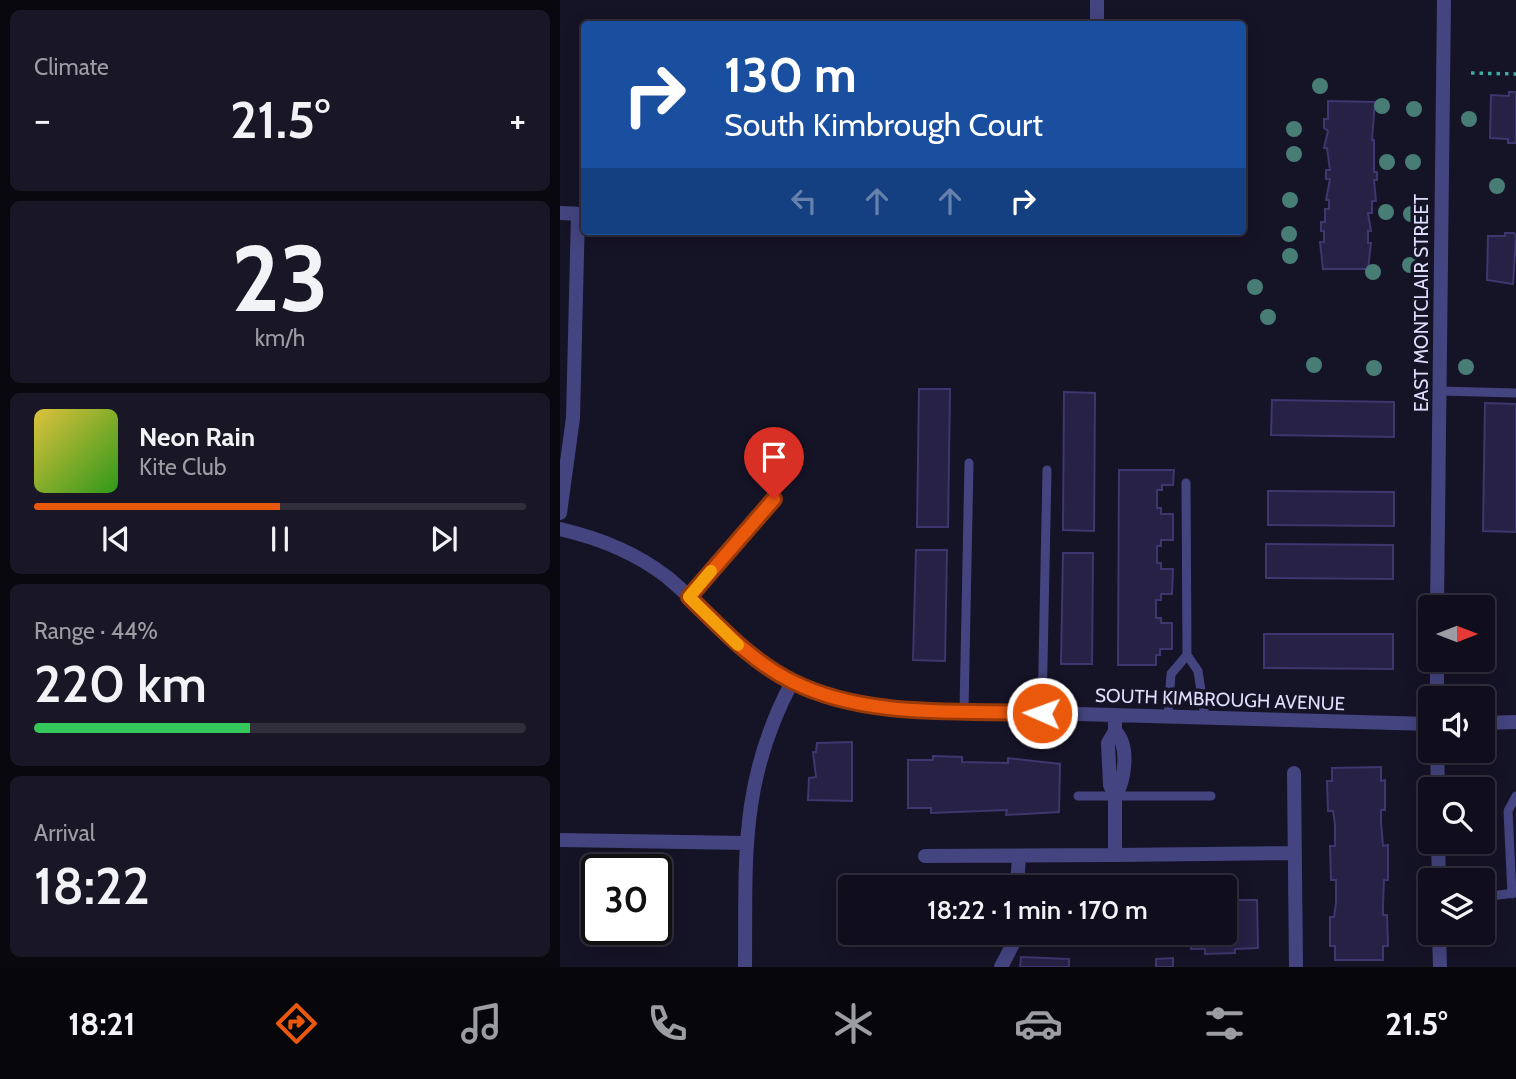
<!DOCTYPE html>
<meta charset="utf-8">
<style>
body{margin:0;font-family:Cabin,sans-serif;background:#191725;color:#f1f3f6;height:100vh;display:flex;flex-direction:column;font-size:26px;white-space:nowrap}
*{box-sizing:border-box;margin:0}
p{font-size:23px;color:#9c9ca3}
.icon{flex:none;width:38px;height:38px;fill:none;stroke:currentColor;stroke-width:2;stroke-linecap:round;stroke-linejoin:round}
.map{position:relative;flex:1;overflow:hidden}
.sheet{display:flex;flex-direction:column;gap:10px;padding:10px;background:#09080f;width:560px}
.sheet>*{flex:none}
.guide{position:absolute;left:21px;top:21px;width:665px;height:214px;border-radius:7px;box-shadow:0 4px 18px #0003,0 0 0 2px #302e3b;background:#1a4fa0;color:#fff;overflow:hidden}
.needle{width:46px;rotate:90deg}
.fabs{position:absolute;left:858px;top:595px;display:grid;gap:14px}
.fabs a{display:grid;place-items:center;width:77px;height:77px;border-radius:7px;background:#100e1c;box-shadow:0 4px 18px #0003,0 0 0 2px #302e3b;font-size:35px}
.speed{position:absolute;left:21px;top:854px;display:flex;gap:14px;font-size:35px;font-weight:700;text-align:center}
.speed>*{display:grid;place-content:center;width:91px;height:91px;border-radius:50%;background:#100e1c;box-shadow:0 4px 18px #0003,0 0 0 2px #302e3b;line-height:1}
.speed .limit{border:4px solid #111;border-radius:10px;background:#fff;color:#111}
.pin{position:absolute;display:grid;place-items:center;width:60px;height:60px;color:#fff;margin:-72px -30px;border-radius:50% 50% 50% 0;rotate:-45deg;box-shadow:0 0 7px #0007}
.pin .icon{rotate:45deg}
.me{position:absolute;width:77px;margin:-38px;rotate:272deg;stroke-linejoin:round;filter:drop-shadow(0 0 5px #0008)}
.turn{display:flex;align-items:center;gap:24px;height:147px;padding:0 28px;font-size:32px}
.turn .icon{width:91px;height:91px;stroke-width:2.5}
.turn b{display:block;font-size:49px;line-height:60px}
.lanes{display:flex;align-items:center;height:66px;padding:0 28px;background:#0003;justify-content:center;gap:35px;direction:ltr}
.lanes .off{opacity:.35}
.big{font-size:52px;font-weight:600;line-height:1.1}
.sheet .widget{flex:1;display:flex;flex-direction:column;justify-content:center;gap:10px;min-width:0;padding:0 24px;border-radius:10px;background:#191725}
.sheet .dial{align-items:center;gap:0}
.dial b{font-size:91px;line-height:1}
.song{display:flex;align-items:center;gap:21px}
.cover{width:84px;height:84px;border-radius:10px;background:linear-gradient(135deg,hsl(50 70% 55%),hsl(110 70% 35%))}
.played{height:7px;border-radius:4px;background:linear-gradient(90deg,#ea580c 50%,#302e3b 50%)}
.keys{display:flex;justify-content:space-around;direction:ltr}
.heat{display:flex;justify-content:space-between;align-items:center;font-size:38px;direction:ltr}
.charge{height:10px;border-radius:5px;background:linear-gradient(90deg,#34c759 44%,#302e3b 0)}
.trip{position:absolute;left:278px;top:875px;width:399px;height:70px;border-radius:7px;background:#100e1c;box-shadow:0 4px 18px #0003,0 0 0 2px #302e3b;font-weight:600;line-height:70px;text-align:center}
.tab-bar{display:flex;height:112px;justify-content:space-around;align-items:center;background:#06060b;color:#9c9ca3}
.tab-bar .icon{width:49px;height:49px}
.tab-bar .selected{color:#ea580c}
.tab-bar b{font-size:32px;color:#f1f3f6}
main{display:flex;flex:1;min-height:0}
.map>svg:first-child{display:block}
</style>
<main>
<section class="sheet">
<div class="widget"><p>Climate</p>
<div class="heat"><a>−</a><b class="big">21.5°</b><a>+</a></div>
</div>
<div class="widget dial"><b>23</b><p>km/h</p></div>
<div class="widget">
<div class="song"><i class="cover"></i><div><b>Neon Rain</b><p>Kite Club</p></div></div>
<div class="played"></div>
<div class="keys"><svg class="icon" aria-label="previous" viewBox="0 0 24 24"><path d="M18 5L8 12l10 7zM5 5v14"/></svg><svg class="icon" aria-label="pause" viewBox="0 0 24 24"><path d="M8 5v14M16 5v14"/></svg><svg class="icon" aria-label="next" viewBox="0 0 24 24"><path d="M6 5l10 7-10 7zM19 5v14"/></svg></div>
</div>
<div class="widget"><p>Range · 44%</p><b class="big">220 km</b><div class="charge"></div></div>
<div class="widget"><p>Arrival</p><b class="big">18:22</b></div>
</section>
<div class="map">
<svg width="956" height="967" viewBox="0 0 956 967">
<rect width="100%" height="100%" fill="#151326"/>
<path fill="#262145" stroke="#3e366e" stroke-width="2" d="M949 92H956V143H948V139L930 138 931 95 949 96Z
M768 101 815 102 812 140H814V172H817V180H814L816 201H812V213H808L811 231H808V243H811L808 269H763L760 242H764V231H761V222H765V209H769V200H766L770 179H766V170H770L767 148H764L768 131 764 128V119H768Z
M945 233H954L956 236 953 284 927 280 928 236H945Z
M359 389H390L388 527H357Z
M504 392 535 393 534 531 503 530Z
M712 400 834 402V437L711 435Z
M925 403 956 404V532L923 531Z
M559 470H614L613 485H602V490H597V508H601V514H613V540H601V546H597V563H601V569H613L612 594H601V600H596V618H601V623H612V649H600V655H596V665H558Z
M708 491 834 492V526L708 525Z
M706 544 833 545V579L706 578Z
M356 550H387L385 661 353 660Z
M503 553H533L532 664H501Z
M704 634H833V669L704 668Z
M292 742V801L248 800 249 778 256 777 253 752H256L257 743Z
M373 756 402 757V762L448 763V758L500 764 499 812 446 815 447 810 371 813V808H348V760H373Z
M821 767V781L825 780V810H821V822L823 846 828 845V880H824L823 904V915H827L828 946H823V960H775V946H770V917H774L776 903V880H771L770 846H775V824L773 811H768L767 781H772V768Z
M673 894V900H697L698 948 675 949V953L645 954V949H631V933H665V895Z
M461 957 509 959V967H460Z
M613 958V967H596V959Z"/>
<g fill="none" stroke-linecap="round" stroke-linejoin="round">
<path stroke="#3faca0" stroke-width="3.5" stroke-dasharray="3.5 5" stroke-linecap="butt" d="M911 73 956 74"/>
<path stroke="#444580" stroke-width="9" d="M880 391 956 393
M626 483 627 655 638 671 645 718
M404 710 409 463
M482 713 487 470
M608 716 611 674 627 655
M518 796H651
M952 894 948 811 956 796
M922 897 955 893"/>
<path stroke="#444580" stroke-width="14" d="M537 24V0
M0 213 24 214
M0 513 13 418 18 214
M0 529C39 538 75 552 107 577 149 612 181 653 229 680 264 700 304 705 343 709L870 724
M129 597 214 499
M877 607 884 0
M877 698V660
M555 715V731L548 743 550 785 555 796V855L734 853
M922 723 956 722
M555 731C570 745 565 781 555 796
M877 751 878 789
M734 773 736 967
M0 840 186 843
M878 842 879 880
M365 856 555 855
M457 887 459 856
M879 933 880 967
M185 967C186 858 179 782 232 682
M441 967 455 940 456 933"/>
</g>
<g fill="#477d75">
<circle cx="760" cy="86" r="8"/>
<circle cx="822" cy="106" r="8"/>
<circle cx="854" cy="109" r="8"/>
<circle cx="909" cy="119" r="8"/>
<circle cx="734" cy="129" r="8"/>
<circle cx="734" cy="154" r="8"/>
<circle cx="827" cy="162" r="8"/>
<circle cx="853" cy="162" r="8"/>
<circle cx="937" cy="186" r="8"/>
<circle cx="730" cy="200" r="8"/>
<circle cx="826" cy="212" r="8"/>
<circle cx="851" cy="214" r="8"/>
<circle cx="729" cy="234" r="8"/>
<circle cx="730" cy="256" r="8"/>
<circle cx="850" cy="265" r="8"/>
<circle cx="813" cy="272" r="8"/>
<circle cx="695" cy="287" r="8"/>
<circle cx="708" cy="317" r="8"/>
<circle cx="754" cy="365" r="8"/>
<circle cx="906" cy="367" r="8"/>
<circle cx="814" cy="368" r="8"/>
</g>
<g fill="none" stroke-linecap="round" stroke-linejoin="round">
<defs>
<path id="route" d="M214 499 129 597C161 628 192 662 233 682 308 719 400 710 482 713"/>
</defs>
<use href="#route" stroke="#983908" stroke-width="18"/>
<use href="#route" stroke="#ea580c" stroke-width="12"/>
<path stroke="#f59e0b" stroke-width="12" d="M151 571 129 597 178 645"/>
</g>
<g text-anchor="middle" stroke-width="7" stroke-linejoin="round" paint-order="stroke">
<g font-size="19" fill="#deddfb" stroke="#151326">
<text transform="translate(861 303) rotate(-90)" y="7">EAST MONTCLAIR STREET</text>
<text transform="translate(660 699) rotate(2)" y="7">SOUTH KIMBROUGH AVENUE</text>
</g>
</g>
</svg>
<div class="fabs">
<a><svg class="needle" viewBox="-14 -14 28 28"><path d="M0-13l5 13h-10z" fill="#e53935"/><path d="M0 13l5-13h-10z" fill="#9c9ca3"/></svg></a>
<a><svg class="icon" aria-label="sound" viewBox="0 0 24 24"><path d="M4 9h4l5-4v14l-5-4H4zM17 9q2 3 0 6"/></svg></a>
<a><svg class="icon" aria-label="search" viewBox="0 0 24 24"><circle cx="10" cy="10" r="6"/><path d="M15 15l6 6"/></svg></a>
<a><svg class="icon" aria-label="layers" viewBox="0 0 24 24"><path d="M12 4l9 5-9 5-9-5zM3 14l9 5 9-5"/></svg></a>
</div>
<div class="speed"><div class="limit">30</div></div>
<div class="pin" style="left:214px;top:499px;background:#d93025"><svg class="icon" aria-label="arrive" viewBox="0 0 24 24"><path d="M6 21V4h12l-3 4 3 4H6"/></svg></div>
<svg class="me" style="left:482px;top:713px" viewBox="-20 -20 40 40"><circle r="17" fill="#ea580c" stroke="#fff" stroke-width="3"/><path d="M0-11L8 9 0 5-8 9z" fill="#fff"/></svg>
<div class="trip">18:22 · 1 min · 170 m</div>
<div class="guide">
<div class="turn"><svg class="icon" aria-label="right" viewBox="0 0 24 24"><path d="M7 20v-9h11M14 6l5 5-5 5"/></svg><div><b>130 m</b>South Kimbrough Court</div></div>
<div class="lanes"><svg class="icon off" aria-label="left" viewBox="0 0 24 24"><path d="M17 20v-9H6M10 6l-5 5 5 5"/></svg><svg class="icon off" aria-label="ahead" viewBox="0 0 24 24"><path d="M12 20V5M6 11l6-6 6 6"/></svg><svg class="icon off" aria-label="ahead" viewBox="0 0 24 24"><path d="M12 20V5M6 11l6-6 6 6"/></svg><svg class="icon" aria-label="right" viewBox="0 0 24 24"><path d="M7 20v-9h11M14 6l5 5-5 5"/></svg></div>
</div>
</div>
</main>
<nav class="tab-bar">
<b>18:21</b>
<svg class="icon selected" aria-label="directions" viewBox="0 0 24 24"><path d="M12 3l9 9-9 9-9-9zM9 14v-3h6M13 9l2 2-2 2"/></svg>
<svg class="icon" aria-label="music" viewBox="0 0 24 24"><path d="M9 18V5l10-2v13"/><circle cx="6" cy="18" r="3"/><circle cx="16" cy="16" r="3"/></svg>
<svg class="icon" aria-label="phone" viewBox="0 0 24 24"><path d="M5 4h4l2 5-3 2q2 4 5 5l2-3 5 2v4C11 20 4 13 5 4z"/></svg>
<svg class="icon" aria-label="climate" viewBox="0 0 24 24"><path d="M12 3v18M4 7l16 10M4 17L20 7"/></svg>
<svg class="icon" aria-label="car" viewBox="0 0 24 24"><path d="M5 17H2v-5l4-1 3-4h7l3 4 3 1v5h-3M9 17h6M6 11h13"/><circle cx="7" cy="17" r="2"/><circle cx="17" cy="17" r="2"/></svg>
<svg class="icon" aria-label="filters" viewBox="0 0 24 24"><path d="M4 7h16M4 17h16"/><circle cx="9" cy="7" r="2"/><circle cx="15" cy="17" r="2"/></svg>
<b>21.5°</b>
</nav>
